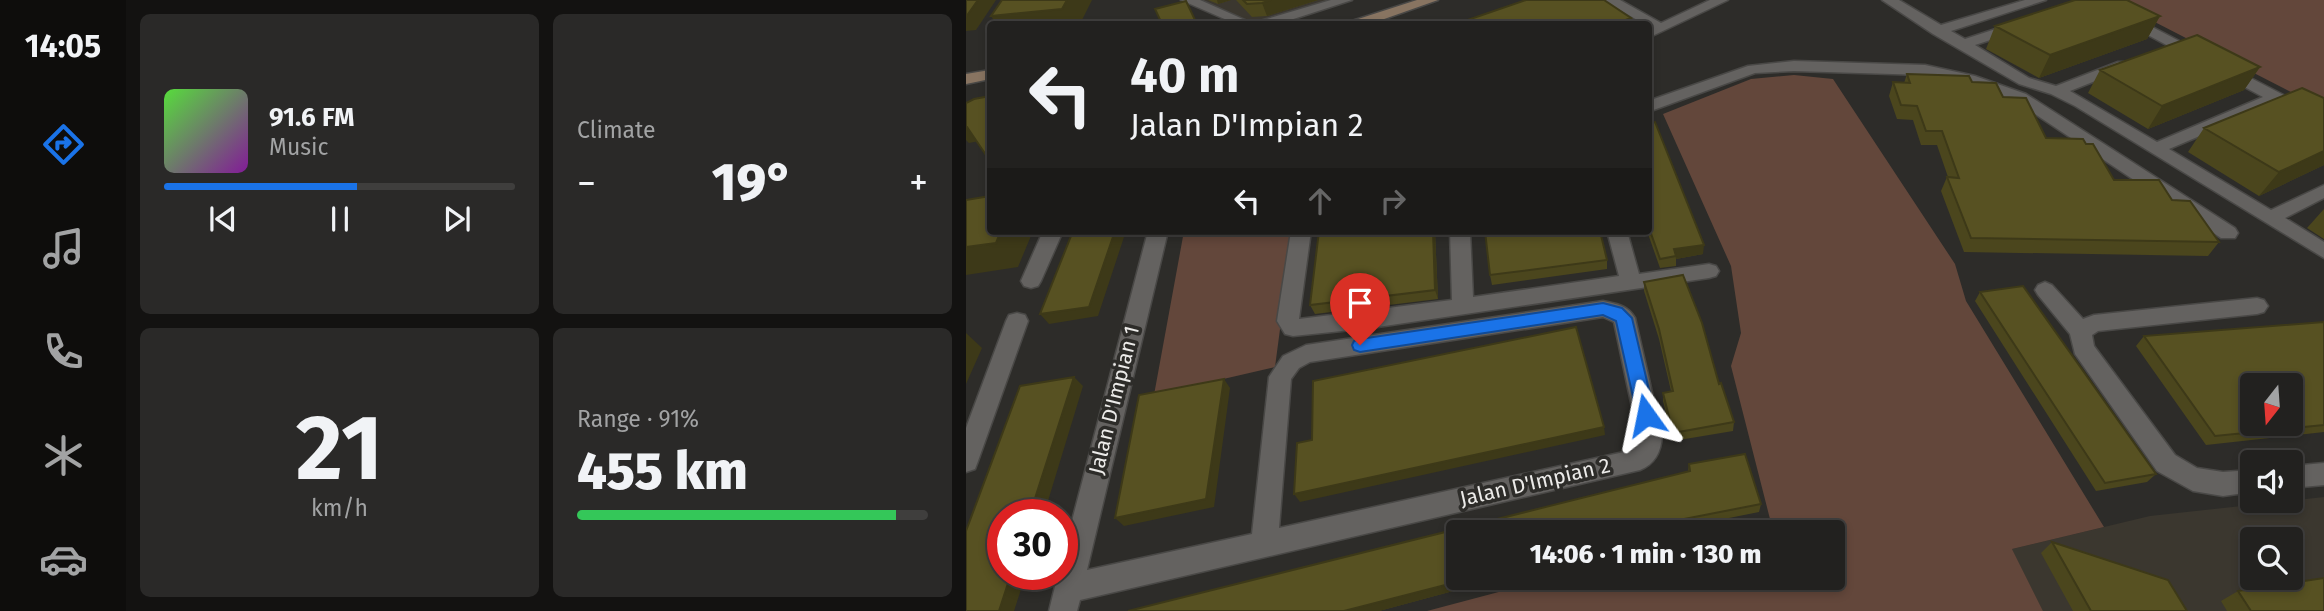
<!DOCTYPE html>
<meta charset="utf-8">
<style>
body{margin:0;font-family:"Fira Sans",sans-serif;background:#2a2928;color:#f1f3f6;height:100vh;display:flex;flex-direction:column;font-size:26px;white-space:nowrap}
*{box-sizing:border-box;margin:0}
p{font-size:23px;color:#a2a3a4}
.icon{flex:none;width:38px;height:38px;fill:none;stroke:currentColor;stroke-width:2;stroke-linecap:round;stroke-linejoin:round}
.map{position:relative;flex:1;overflow:hidden}
.panel{display:flex;flex-direction:column;gap:14px;padding:14px;background:#131211;width:840px}
.panel>*{flex:none}
.banner{position:absolute;left:21px;top:21px;width:665px;height:214px;border-radius:7px;box-shadow:0 4px 10px #0003,0 0 0 2px #3f3e3d;background:#22211f;color:#f1f3f6;overflow:hidden}
.needle{width:46px;rotate:197deg}
.tools{position:absolute;left:1274px;top:373px;display:grid;gap:14px}
.tools a{display:grid;place-items:center;width:63px;height:63px;border-radius:7px;background:#22211f;box-shadow:0 4px 10px #0003,0 0 0 2px #3f3e3d;font-size:35px}
.speed{position:absolute;left:21px;top:499px;display:flex;gap:14px;font-size:35px;font-weight:700;text-align:center}
.speed>*{display:grid;place-content:center;width:91px;height:91px;border-radius:50%;background:#22211f;box-shadow:0 4px 10px #0003,0 0 0 2px #3f3e3d;line-height:1}
.speed .limit{border:10px solid #d22;background:#fff;color:#111}
.pin{position:absolute;display:grid;place-items:center;width:60px;height:60px;color:#fff;margin:-72px -30px;border-radius:50% 50% 50% 0;rotate:-45deg;box-shadow:0 0 7px #0007}
.pin .icon{rotate:45deg}
.me{position:absolute;width:77px;margin:-38px;rotate:348deg;stroke-linejoin:round;filter:drop-shadow(0 0 5px #0008)}
.turn{display:flex;align-items:center;gap:24px;height:147px;padding:0 28px;font-size:32px}
.turn .icon{width:91px;height:91px;stroke-width:2.5}
.turn b{display:block;font-size:49px;line-height:60px}
.lanes{display:flex;align-items:center;height:66px;padding:0 28px;background:#0003;justify-content:center;gap:35px;direction:ltr}
.lanes .off{opacity:.35}
.big{font-size:52px;font-weight:800;line-height:1.1}
.panel .card{flex:1;display:flex;flex-direction:column;justify-content:center;gap:10px;min-width:0;padding:0 24px;border-radius:10px;background:#2a2928}
.panel .dial{align-items:center;gap:0}
.dial b{font-size:91px;line-height:1}
.song{display:flex;align-items:center;gap:21px}
.cover{width:84px;height:84px;border-radius:10px;background:linear-gradient(135deg,hsl(110 70% 55%),hsl(290 70% 35%))}
.played{height:7px;border-radius:4px;background:linear-gradient(90deg,#1a73e8 55%,#3f3e3d 55%)}
.keys{display:flex;justify-content:space-around;direction:ltr}
.heat{display:flex;justify-content:space-between;align-items:center;font-size:38px;direction:ltr}
.charge{height:10px;border-radius:5px;background:linear-gradient(90deg,#34c759 91%,#3f3e3d 0)}
.panel .tiles{flex:1;display:grid;gap:14px;grid-template-columns:repeat(2,1fr)}
.trip{position:absolute;left:480px;top:520px;width:399px;height:70px;border-radius:7px;background:#22211f;box-shadow:0 4px 10px #0003,0 0 0 2px #3f3e3d;font-weight:800;line-height:70px;text-align:center}
main{display:flex;flex:1;min-height:0}
.tab-bar{display:flex;flex-direction:column;width:126px;justify-content:space-around;align-items:center;background:#0e0d0c;color:#a2a3a4}
.tab-bar .icon{width:49px;height:49px}
.tab-bar .current{color:#1a73e8}
.tab-bar b{font-size:32px;color:#f1f3f6}
.map>svg:first-child{display:block}
</style>
<main>
<nav class="tab-bar">
<b>14:05</b>
<svg class="icon current" aria-label="directions" viewBox="0 0 24 24"><path d="M12 3l9 9-9 9-9-9zM9 14v-3h6M13 9l2 2-2 2"/></svg>
<svg class="icon" aria-label="music" viewBox="0 0 24 24"><path d="M9 18V5l10-2v13"/><circle cx="6" cy="18" r="3"/><circle cx="16" cy="16" r="3"/></svg>
<svg class="icon" aria-label="phone" viewBox="0 0 24 24"><path d="M5 4h4l2 5-3 2q2 4 5 5l2-3 5 2v4C11 20 4 13 5 4z"/></svg>
<svg class="icon" aria-label="climate" viewBox="0 0 24 24"><path d="M12 3v18M4 7l16 10M4 17L20 7"/></svg>
<svg class="icon" aria-label="car" viewBox="0 0 24 24"><path d="M5 17H2v-5l4-1 3-4h7l3 4 3 1v5h-3M9 17h6M6 11h13"/><circle cx="7" cy="17" r="2"/><circle cx="17" cy="17" r="2"/></svg>
</nav>
<section class="panel">
<div class="tiles">
<div class="card">
<div class="song"><i class="cover"></i><div><b>91.6 FM</b><p>Music</p></div></div>
<div class="played"></div>
<div class="keys"><svg class="icon" aria-label="previous" viewBox="0 0 24 24"><path d="M18 5L8 12l10 7zM5 5v14"/></svg><svg class="icon" aria-label="pause" viewBox="0 0 24 24"><path d="M8 5v14M16 5v14"/></svg><svg class="icon" aria-label="next" viewBox="0 0 24 24"><path d="M6 5l10 7-10 7zM19 5v14"/></svg></div>
</div>
<div class="card"><p>Climate</p>
<div class="heat"><a>−</a><b class="big">19°</b><a>+</a></div>
</div>
<div class="card dial"><b>21</b><p>km/h</p></div>
<div class="card"><p>Range · 91%</p><b class="big">455 km</b><div class="charge"></div></div>
</div>
</section>
<div class="map">
<svg width="1358" height="611" viewBox="0 0 1358 611">
<rect width="100%" height="100%" fill="#2d2c29"/>
<path fill="#3b372f" fill-rule="evenodd" d="M230 0H371L292 24Z
M1358 497V611H1077L1046 549 1184 516ZM1286 539H1325V578H1286Z"/>
<path fill="#63473b" d="M1146 0H1358V109Z
M828 75 867 79 989 264 1000 301 1138 527 1046 549 1077 611H461L586 578H866V532H756L804 519 765 366 775 333 765 266 697 114 785 79Z
M218 231H327L309 367 188 395Z"/>
<g fill="none" stroke-linecap="round" stroke-linejoin="round">
<defs>
<path id="street" d="M215 0H234L288 24H270Z
M365 0H386L312 24H292L294 21Z
M637 0H654L695 23 744 0H762L682 38V24H678Z
M916 0H933L975 25 1059 0H1080L985 31 999 39 1045 24H1055V30L1009 45 1063 78 1090 86 1152 62H1162L1165 65 1162 68 1104 91 1191 142 1297 97 1117 0H1134L1358 116V128L1309 104 1203 149 1305 210 1358 185V198L1319 218 1358 242V258L1109 106 1085 94 1053 84 967 34Z
M828 61 959 65 1009 76 1060 94 1269 228 1272 233 1269 238H1255L1048 100 1000 83 959 75 828 71 789 73 682 112V101L782 66Z
M77 231H97L75 281 72 286 65 288 58 286 55 281Z
M182 231H202L121 570 286 534 303 377 317 356 340 345 637 301C650 304 662 305 669 318L696 436C695 452 689 464 674 470L114 600 111 611H83L92 574H96V559ZM637 317 648 322 672 436 671 444 667 450 313 528 325 379 333 368 344 362Z
M325 231H345L333 319 486 300 484 231H504L507 297 653 276 641 231H661L673 274 743 264 750 266 753 271 750 276 743 278 405 328 327 336 319 334 311 321Z
M1079 282 1086 285 1117 319 1128 315 1291 298 1298 300 1302 306 1298 312 1291 314 1132 331 1126 335 1128 346 1209 455 1231 468 1257 472 1286 470V492L1257 496 1227 491 1191 471 1109 354 1104 334 1072 295 1069 290 1072 285Z
M51 313 59 315 62 321 12 461 9 469 0 472V428L40 321 43 315Z
M1358 463V485L1325 488V466Z"/>
<path id="secondary" d="M451 0H472L404 24H384L386 21Z
M24 70V79L0 84V74Z"/>
</defs>
<use href="#street" stroke="#494846" stroke-width="3"/>
<use href="#secondary" stroke="#494846" stroke-width="3"/>
<use href="#street" fill="#646260" fill-rule="evenodd"/>
<use href="#secondary" fill="#887461" fill-rule="evenodd"/>
</g>
<path fill="#4b461d" d="M242 0H265L252 4Z
M270 0H352L301 16 286 17Z
M1194 16 1181 39 1073 78 1020 49 1029 26Z
M1294 67 1278 90 1182 129 1122 93 1134 70Z
M941 74 1006 82 1037 97 1080 138 1120 144 1148 180 1206 200 1253 242 1242 256 998 252 975 191 981 177H982L971 145H955L947 120 931 119 923 96 927 82 938 83Z
M682 123 737 254 710 259V266L694 268 681 231H682Z
M1238 128 1358 165 1293 196 1222 152Z
M1358 209V239L1341 228Z
M469 231 472 299 349 314 344 305Z
M641 260V269L526 285 524 275Z
M678 282 753 384 768 422 767 431 707 441 697 401V393L705 391 693 339 678 291Z
M1014 292 1190 474 1181 482 1130 491 1009 301Z
M1358 322V432L1240 445 1170 346 1178 336Z
M779 454 795 504 793 512 718 527V530L708 532H492V578H538L503 589 502 587 413 611H162L722 472 723 464Z
M1086 542 1221 611H1107L1075 553Z
M1272 591 1358 611H1261L1255 601Z"/>
<path fill="#3d3918" d="M12 0H30L10 30 0 31V17Z
M101 0H126L114 24H30L25 16Z
M251 0H265L252 4Z
M305 0H352L301 16 296 3Z
M1194 16 1181 39 1073 78 1084 55Z
M665 18V24H649Z
M1294 67 1278 90 1182 129 1196 106Z
M0 127H1L13 141 3 143 0 140Z
M1358 151V165L1293 196 1313 172Z
M35 231H67L52 267 0 275V247Z
M149 231H160L132 316 83 324 74 314Z
M467 231H469L472 299 469 290Z
M738 245 737 254 710 259 708 249Z
M0 333 16 348 0 384Z
M108 377 117 386 78 514H64Z
M258 379 264 388 248 507 158 526 149 518Z
M638 427 639 435 334 502 328 494Z
M719 522 718 530 708 532H672Z
M45 574H60L48 611H33Z
M514 578H538L503 589 502 587 413 611H378L499 580Z"/>
<path fill="#575122" stroke="#3d3918" stroke-width="2" fill-rule="evenodd" d="M0 0H12L0 17Z
M36 0H101L96 9 25 16Z
M277 0H305L296 3 281 4Z
M560 0H638L665 18 649 24H490Z
M1109 0H1161L1194 16 1084 55 1029 26Z
M220 1 230 22 220 24H196L189 9Z
M1231 35 1294 67 1196 106 1134 70Z
M941 74 1003 76 1006 82 1030 83 1037 97 1060 98 1080 138 1117 139 1120 144H1127L1148 180H1193L1206 200 1224 201 1253 242 1005 238 981 177 993 178 976 131H960L951 106 935 105 927 82 944 83Z
M1336 88 1358 98V151L1313 172 1238 128Z
M24 96V161L1 127H0V103L8 99Z
M689 122 738 245 708 249 710 256 694 259 682 225V123Z
M24 196V231H35L30 243 0 247V200Z
M107 231H149L123 307 74 314Z
M353 231H467L469 290 344 305Z
M519 231H634L641 260 524 275Z
M717 275 736 323 753 384 755 383 768 422 707 433 697 393 707 391 693 329 678 282Z
M1057 286 1190 474 1139 483 1014 292Z
M1358 322V425L1249 436 1178 336ZM1286 385H1325V424H1286Z
M610 327 638 427 328 494 331 443 346 440 347 381Z
M108 377 64 514H37V574H45L33 611H0V531L54 386Z
M258 379 240 499 149 518 173 395Z
M779 454 795 504 718 519 719 522 672 532H492V578H514L500 582 499 580 378 611H162L724 471 723 464Z
M1086 542 1202 580 1221 611H1125Z
M1358 578V611H1285L1272 591Z"/>
<path fill="#1a73e8" stroke="#114b97" stroke-width="2" d="M637 303 656 308 666 318 689 415 687 421 680 423 674 421 671 415 650 321 637 315 394 352 388 350 386 345 388 341 394 339Z"/>
<g text-anchor="middle" stroke-width="7" stroke-linejoin="round" paint-order="stroke">
<g font-size="21" fill="#ecebe9" stroke="#2d2c29">
<text transform="translate(148 400) rotate(-76)" y="7">Jalan D'Impian 1</text>
<text transform="translate(569 482) rotate(-13)" y="7">Jalan D'Impian 2</text>
</g>
</g>
</svg>
<div class="tools">
<a><svg class="needle" viewBox="-14 -14 28 28"><path d="M0-13l5 13h-10z" fill="#e53935"/><path d="M0 13l5-13h-10z" fill="#a2a3a4"/></svg></a>
<a><svg class="icon" aria-label="sound" viewBox="0 0 24 24"><path d="M4 9h4l5-4v14l-5-4H4zM17 9q2 3 0 6"/></svg></a>
<a><svg class="icon" aria-label="search" viewBox="0 0 24 24"><circle cx="10" cy="10" r="6"/><path d="M15 15l6 6"/></svg></a>
</div>
<div class="speed"><div class="limit">30</div></div>
<div class="pin" style="left:394px;top:345px;background:#d93025"><svg class="icon" aria-label="arrive" viewBox="0 0 24 24"><path d="M6 21V4h12l-3 4 3 4H6"/></svg></div>
<svg class="me" style="left:680px;top:415px" viewBox="-20 -20 40 40"><path d="M0-17L14 15 0 8-14 15z" fill="#1a73e8" stroke="#fff" stroke-width="4"/></svg>
<div class="trip">14:06 · 1 min · 130 m</div>
<div class="banner">
<div class="turn"><svg class="icon" aria-label="left" viewBox="0 0 24 24"><path d="M17 20v-9H6M10 6l-5 5 5 5"/></svg><div><b>40 m</b>Jalan D'Impian 2</div></div>
<div class="lanes"><svg class="icon" aria-label="left" viewBox="0 0 24 24"><path d="M17 20v-9H6M10 6l-5 5 5 5"/></svg><svg class="icon off" aria-label="ahead" viewBox="0 0 24 24"><path d="M12 20V5M6 11l6-6 6 6"/></svg><svg class="icon off" aria-label="right" viewBox="0 0 24 24"><path d="M7 20v-9h11M14 6l5 5-5 5"/></svg></div>
</div>
</div>
</main>
